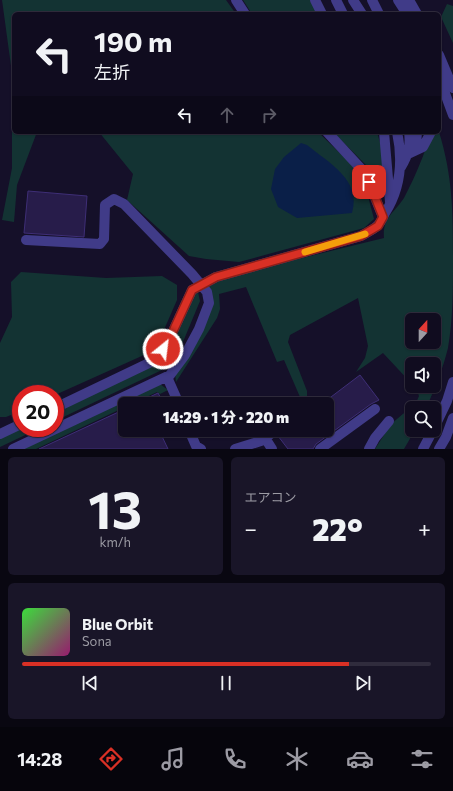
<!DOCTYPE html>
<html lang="ja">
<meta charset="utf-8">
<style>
body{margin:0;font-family:Commissioner,"Noto Sans JP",sans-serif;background:#191528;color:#f1f3f6;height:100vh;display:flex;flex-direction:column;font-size:15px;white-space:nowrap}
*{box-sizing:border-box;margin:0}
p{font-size:13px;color:#9c9ba4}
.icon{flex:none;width:22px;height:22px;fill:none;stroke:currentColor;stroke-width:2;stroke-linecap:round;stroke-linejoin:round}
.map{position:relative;height:449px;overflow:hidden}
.details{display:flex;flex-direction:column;gap:8px;padding:8px;background:#090711;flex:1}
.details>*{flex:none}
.banner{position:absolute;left:12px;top:12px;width:429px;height:122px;border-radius:6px;box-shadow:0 1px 3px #0004,0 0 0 1px #302c3d;background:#100c1f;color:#f1f3f6;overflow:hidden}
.needle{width:26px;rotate:21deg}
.controls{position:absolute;left:405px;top:313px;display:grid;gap:8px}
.controls a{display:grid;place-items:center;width:36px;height:36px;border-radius:6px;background:#100c1f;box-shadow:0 1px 3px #0004,0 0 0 1px #302c3d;font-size:20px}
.speed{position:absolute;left:12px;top:385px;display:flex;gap:8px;font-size:20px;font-weight:700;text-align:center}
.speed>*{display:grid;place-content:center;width:52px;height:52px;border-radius:50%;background:#100c1f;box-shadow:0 1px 3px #0004,0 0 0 1px #302c3d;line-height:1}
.speed .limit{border:6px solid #d22;background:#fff;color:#111}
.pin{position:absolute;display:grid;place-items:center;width:34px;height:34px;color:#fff;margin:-17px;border-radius:8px;box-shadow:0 2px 6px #0006}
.me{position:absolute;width:44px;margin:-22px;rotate:29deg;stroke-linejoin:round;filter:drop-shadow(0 0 3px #0008)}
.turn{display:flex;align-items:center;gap:14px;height:84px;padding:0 16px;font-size:18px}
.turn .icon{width:52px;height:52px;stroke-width:2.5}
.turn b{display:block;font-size:28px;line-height:34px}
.lanes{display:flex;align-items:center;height:38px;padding:0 16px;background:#0003;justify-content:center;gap:20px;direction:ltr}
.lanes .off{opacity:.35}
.big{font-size:30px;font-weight:800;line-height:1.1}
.details .tile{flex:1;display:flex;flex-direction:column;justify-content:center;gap:6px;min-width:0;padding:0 14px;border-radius:6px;background:#191528}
.details .dial{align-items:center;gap:0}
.dial b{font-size:52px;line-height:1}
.song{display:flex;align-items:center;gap:12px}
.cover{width:48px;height:48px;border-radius:6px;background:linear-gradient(135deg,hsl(120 70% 55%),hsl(320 70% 35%))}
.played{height:4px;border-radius:2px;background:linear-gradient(90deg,#d93025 80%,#302c3d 80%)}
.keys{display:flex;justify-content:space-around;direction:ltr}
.heat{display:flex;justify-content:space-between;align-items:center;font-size:22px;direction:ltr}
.details .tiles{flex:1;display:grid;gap:8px;grid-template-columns:1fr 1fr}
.tile:last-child{grid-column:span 2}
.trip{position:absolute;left:118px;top:397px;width:216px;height:40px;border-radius:6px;background:#100c1f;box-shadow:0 1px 3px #0004,0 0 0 1px #302c3d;font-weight:800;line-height:40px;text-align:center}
.dock{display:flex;height:64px;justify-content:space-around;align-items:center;background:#06050c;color:#9c9ba4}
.dock .icon{width:28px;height:28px}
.dock .current{color:#d93025}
.dock b{font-size:18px;color:#f1f3f6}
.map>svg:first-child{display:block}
</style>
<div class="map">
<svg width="453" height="449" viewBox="0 0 453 449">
<rect width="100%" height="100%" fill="#151029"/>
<path fill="#133333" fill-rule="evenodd" d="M2 0H226L236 14H14V132H37L17 185 14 222 2 220 12 168V73Z
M243 0H310L318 14H252Z
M447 4 453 6V43L441 17Z
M99 132H318L348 161 364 181 374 219 364 228 239 262 206 259 189 256 127 200 133 174Z
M333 132H377L384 156 380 193 374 173Z
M437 132H439C453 177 453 214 453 260 453 290 453 319 448 348 443 368 435 389 426 408H412V430H415L404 449H375L391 424 416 403 419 396 416 388 414 386H434V364H412V384L383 353 356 372 365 358 368 346 358 298 290 335 288 342 307 391V398L300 404H289L300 397 284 360 277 362 246 287 219 294 220 309 217 318 176 382 175 373 210 312 208 287 220 278 384 238C382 218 395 212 404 198 410 186 416 174 421 161 426 150 427 139 437 132ZM412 320H434V342H412Z
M21 272 106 278 162 276 177 285V300L163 332 144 355 55 395 21 394V411L6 417H0V343L12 317 11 282Z
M198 292 200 301 180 349 164 369 55 421V411L152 365 193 296Z
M160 384 168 390 160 394 157 392 132 404H125V407L36 449H19Z
M21 428H40L0 447V437Z"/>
<path fill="#0a1f48" d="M301 143 307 145C329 163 362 180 352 213L297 218 278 207 271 189 275 169 284 157Z"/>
<path fill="#271c4a" stroke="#3e2e76" d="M28 191 87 196 84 237 24 233Z
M360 375 379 400 371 404 316 444 313 449H288L278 436 287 430H327V400Z
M158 393 164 404H135Z
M125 409V430H159L168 449H39Z"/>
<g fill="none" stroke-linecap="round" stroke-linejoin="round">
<path stroke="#403b88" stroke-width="10" d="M236 0 245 14
M315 0 322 14
M336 0 343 14
M353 0 362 14
M372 0 379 14
M398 0 407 14
M409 0 417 14
M439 55 453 88
M439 77 453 115
M327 132 365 173 383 217
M384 132 390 202
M413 149 416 146 417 132
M408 154 423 147 431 132
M401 167C408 155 411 146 409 132
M167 377 179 404
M312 404 316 401
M55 408 149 363 158 356 168 342 192 290 216 277 361 236C366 233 373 230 377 226 381 223 383 217 385 213 401 188 403 160 397 132
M434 428 447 401 453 382
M189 430 196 446 201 449
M0 434 21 424
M265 438 272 449
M13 449 170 375 185 355 199 329 209 303 207 292 192 274 124 204 114 199 105 205 104 239 100 244 26 240
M235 449 261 441 276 430
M320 449 375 409
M369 449 375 438 389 421
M423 449 433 430
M439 449 446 437 453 418"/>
</g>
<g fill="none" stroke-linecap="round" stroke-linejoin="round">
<defs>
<path id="route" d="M163 349 168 342 192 290 216 277 361 236 378 226 383 217 369 182"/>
</defs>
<use href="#route" stroke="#8d1f18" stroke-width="10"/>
<use href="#route" stroke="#d93025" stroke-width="7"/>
<path stroke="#f59e0b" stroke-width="7" d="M305 252 365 234"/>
</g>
</svg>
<div class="controls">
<a><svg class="needle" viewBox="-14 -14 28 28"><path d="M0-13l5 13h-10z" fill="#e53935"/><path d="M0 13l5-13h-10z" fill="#9c9ba4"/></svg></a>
<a><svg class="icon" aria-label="sound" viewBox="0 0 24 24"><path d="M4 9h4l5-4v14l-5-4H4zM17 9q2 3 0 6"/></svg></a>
<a><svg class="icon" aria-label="search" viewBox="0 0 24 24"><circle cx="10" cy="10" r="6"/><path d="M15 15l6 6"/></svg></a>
</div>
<div class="speed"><div class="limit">20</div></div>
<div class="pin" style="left:369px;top:182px;background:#d93025"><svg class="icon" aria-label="arrive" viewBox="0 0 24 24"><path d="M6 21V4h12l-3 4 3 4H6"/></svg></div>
<svg class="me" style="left:163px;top:349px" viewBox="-20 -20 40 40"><circle r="17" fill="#d93025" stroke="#fff" stroke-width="3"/><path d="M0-11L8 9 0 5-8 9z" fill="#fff"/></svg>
<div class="trip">14:29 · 1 分 · 220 m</div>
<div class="banner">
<div class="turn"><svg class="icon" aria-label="left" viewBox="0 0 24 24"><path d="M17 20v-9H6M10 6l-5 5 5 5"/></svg><div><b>190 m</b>左折</div></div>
<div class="lanes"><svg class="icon" aria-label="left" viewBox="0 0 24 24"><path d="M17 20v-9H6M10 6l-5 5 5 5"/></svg><svg class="icon off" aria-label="ahead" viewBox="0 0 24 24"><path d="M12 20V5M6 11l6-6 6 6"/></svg><svg class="icon off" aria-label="right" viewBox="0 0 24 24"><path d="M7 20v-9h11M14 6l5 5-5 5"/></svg></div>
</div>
</div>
<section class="details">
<div class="tiles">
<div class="tile dial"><b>13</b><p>km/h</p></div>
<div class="tile"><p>エアコン</p>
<div class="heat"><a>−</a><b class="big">22°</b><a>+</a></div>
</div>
<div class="tile">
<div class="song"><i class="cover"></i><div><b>Blue Orbit</b><p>Sona</p></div></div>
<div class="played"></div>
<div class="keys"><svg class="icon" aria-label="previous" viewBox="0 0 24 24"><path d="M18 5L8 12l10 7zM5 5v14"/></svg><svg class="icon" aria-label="pause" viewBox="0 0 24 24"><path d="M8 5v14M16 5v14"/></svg><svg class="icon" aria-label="next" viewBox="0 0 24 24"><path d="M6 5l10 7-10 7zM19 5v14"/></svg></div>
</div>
</div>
</section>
<nav class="dock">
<b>14:28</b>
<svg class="icon current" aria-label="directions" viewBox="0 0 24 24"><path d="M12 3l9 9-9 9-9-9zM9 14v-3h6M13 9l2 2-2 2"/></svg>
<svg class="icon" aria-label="music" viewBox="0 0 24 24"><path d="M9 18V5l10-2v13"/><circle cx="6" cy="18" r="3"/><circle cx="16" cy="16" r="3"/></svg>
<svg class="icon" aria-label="phone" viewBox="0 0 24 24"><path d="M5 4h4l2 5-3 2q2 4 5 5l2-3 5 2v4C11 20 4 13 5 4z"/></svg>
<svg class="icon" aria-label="climate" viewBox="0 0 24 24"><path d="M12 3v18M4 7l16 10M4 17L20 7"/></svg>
<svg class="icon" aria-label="car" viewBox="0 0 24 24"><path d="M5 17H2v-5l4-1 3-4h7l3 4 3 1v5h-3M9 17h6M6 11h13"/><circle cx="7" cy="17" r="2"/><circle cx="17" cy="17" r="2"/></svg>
<svg class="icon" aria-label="filters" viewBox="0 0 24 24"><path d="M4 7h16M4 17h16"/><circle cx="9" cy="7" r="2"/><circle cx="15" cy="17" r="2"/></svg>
</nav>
